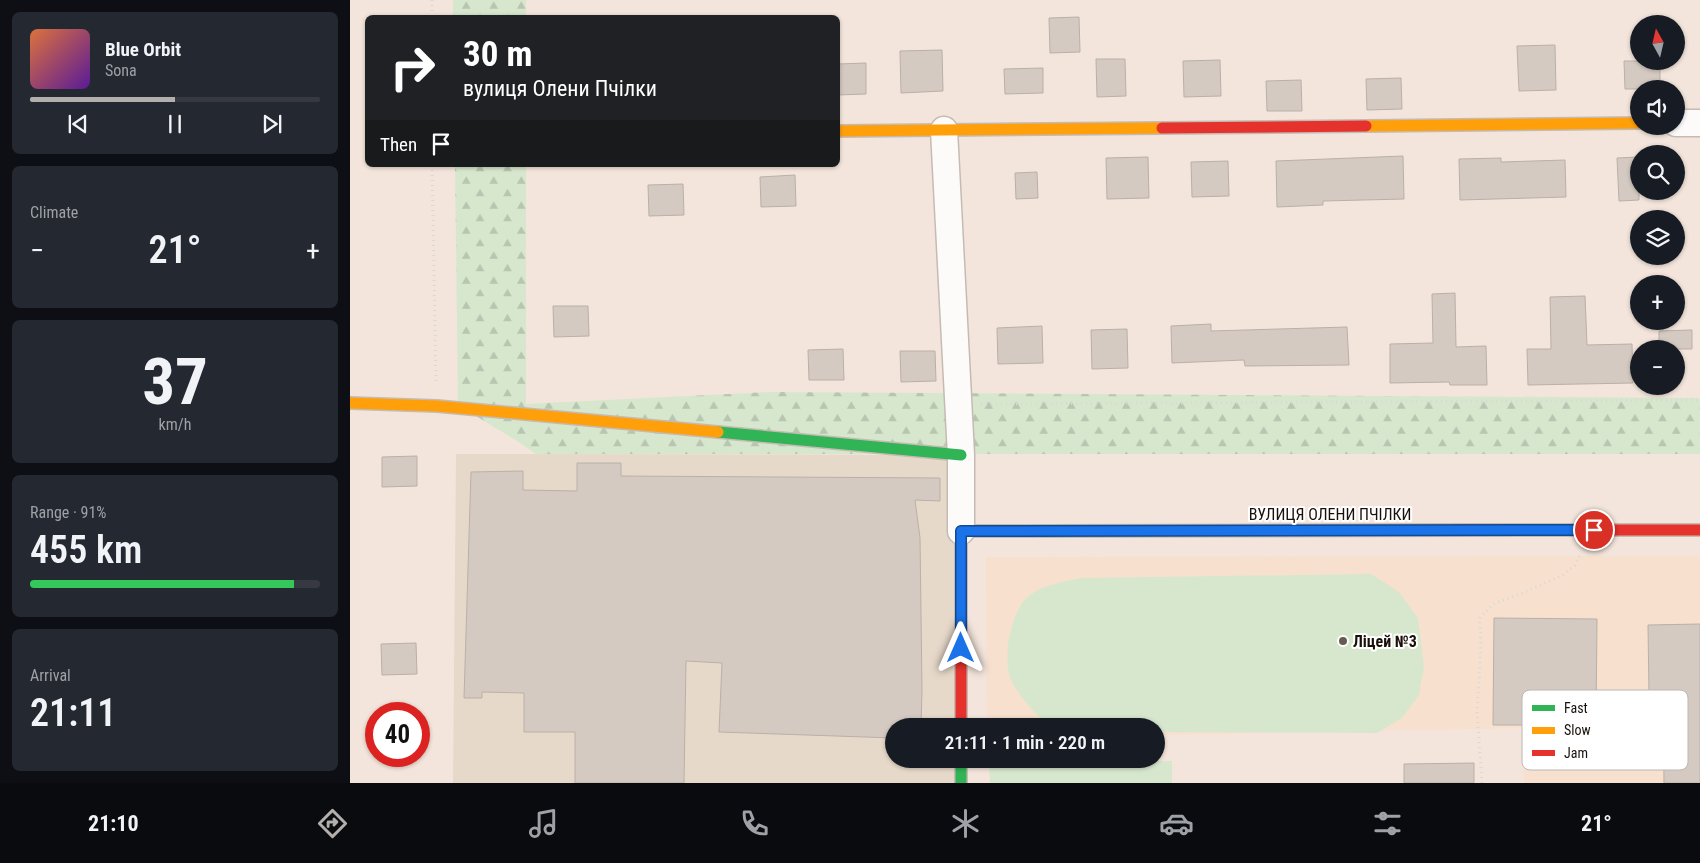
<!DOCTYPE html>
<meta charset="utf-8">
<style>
body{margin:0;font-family:"Roboto Condensed",sans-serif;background:#242831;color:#f1f3f6;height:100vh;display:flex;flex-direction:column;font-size:19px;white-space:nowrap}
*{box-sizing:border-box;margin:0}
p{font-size:16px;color:#9ea1a6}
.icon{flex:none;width:28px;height:28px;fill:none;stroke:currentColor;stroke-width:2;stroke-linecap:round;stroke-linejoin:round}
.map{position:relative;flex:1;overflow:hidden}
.details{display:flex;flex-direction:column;gap:12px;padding:12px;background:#0d0f14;width:350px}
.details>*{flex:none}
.guide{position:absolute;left:15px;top:15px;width:475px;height:152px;border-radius:8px;box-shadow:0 1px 4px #0004;background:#202124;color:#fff;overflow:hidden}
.needle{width:32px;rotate:352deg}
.controls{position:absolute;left:1280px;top:15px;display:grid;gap:10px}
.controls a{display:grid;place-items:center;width:55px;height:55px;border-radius:50%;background:#171b24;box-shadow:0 1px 4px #0004;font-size:25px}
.speed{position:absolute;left:15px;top:702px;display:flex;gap:10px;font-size:25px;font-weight:700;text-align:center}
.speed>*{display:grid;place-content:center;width:65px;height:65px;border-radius:50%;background:#171b24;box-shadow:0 1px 4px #0004;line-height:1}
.speed .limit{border:8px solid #d22;background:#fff;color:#111}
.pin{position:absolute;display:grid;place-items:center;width:42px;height:42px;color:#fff;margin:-21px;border:2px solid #fff;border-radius:50%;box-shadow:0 1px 5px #0007}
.me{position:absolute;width:55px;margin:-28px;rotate:0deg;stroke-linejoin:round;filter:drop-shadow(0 0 4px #0008)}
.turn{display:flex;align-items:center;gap:18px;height:105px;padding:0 15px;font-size:22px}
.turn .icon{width:65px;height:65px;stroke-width:2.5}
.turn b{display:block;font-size:35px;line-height:42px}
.then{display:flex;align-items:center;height:48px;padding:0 15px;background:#0003;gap:10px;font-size:19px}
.big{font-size:38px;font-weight:600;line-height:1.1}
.details .tile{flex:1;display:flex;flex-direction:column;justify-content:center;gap:8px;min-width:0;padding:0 18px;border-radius:8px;background:#242831}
.details .dial{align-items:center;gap:0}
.dial b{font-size:65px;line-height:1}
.song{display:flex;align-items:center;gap:15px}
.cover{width:60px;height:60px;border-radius:8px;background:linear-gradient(135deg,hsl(20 70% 55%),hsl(270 70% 35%))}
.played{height:5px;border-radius:2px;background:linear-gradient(90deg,#b2afac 50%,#363941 50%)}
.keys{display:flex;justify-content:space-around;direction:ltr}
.heat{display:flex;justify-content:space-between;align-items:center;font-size:28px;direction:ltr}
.charge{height:8px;border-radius:4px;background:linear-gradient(90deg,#34c759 91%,#363941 0)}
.trip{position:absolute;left:535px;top:718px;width:280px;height:50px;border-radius:25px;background:#171b24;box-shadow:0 1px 4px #0004;font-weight:600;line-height:50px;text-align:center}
.menu{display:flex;height:80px;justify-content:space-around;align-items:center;background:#090b0e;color:#9ea1a6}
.menu .icon{width:35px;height:35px}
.menu .selected{color:#b2afac}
.menu b{font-size:22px;color:#f1f3f6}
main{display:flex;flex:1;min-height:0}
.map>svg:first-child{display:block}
</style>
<main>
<section class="details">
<div class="tile">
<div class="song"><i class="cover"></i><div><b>Blue Orbit</b><p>Sona</p></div></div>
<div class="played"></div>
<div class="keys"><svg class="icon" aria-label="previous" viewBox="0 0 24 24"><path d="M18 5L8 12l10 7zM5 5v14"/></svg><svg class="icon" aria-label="pause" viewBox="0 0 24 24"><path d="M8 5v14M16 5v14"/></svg><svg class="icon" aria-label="next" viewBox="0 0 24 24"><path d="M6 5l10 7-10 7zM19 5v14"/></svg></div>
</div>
<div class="tile"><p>Climate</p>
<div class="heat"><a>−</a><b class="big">21°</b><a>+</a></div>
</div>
<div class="tile dial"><b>37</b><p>km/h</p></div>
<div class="tile"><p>Range · 91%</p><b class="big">455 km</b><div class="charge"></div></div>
<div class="tile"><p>Arrival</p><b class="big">21:11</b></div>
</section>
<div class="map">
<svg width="1350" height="783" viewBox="0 0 1350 783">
<defs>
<pattern id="forest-firs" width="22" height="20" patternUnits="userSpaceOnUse" patternTransform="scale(1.25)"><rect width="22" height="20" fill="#d7e7ce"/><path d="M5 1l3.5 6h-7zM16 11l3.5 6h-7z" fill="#b8c5b0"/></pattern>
</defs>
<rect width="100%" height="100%" fill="#f3e5db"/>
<path fill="#e6d9ca" d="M106 454 611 455V726H544V759H611V783H103Z"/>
<path fill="#f7e0cd" d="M1350 556V783H1174L1172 728 806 735V726H637L636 557Z"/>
<path fill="url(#forest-firs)" d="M103 0H176V17H103Z
M105 165H176V404L419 392 1350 398V454H186L167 441 108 405Z"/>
<path fill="#d7e7ce" d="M1021 574 1049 592 1068 618 1074 667 1069 695 1052 718 1027 733 806 732V726H711C706 725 700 724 696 722 683 713 663 689 659 674 654 651 661 610 680 595 693 585 716 581 731 578Z
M822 761V783H640L639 762Z"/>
<path fill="#d4cac1" stroke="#bab0a7" d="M729 17 730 52 700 53 699 18Z
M1205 45 1206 90 1169 91 1167 46Z
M592 50 593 91 551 93 550 51Z
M746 59H775L776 96 747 97Z
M870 60 871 96 834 97 833 61Z
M1274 61H1310V89H1275Z
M516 63V94L488 95V64Z
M693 68V93L655 94 654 69Z
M1051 78 1052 109 1017 110 1016 79Z
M951 80 952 111H917L916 81Z
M1053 156 1054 199 973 201V205L927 207 926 161Z
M798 157 799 198 757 199 756 158Z
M1289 157V200L1269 201 1267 158Z
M1151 158V162L1215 160 1216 197 1110 200 1109 159Z
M878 161 879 196 842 197 841 162Z
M687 172 688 198 666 199 665 173Z
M445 175 446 206 411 207 410 177Z
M333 184 334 215 299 216 298 185Z
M1105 293 1106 347 1136 346 1137 385H1100L1099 382 1040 383V344L1083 343 1082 294Z
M1235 296 1237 345 1282 344 1283 383 1178 385 1177 349H1201L1200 297Z
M203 306H238L239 336 204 337Z
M861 324V331L997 327 999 365 895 366 894 360 822 363 821 326Z
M692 326 693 363 648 364 647 328Z
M777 329 778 368 742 369 741 330Z
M1342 330V349H1309V331Z
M493 349 494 380H459L458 350Z
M550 351H585L586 381 551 382Z
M67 456V486L32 487V457Z
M227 463H271V476L590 478V501L565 500 570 538 572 691 571 726H544V738L369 732 372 663 336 661 334 783H225V732H174V693L132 692V698H114L121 472 173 471V490L227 491Z
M1144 618 1247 619 1246 725H1143Z
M1350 624V783H1314L1313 695H1299L1298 625Z
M66 643 67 674 32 675 31 644Z
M1124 763V783H1054V764Z"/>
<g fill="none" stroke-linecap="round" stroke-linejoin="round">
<defs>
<path id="street" d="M1326 123H1350
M594 130 611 455V531"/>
<path id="fast" d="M368 432 611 455
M611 759V783"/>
<path id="slow" d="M1016 126 1289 123
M488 131 812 128
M0 403 87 406 368 432
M696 531 1106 530"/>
<path id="jam" d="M812 128 1016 126
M1106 530H1350
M611 726V531H696"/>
</defs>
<use href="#street" stroke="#c5bbb3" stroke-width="29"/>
<use href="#fast" stroke="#c5bbb3" stroke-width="14"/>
<use href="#slow" stroke="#c5bbb3" stroke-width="14"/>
<use href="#jam" stroke="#c5bbb3" stroke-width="14"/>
<path stroke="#dbd7d3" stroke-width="3" stroke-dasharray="1 4" stroke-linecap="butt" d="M82 0V18
M82 165 86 382
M631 404 1350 400
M1132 783 1127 709 1131 645 1130 618 1143 604 1170 594 1213 575 1225 565 1230 555"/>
<use href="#street" stroke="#fdfbfa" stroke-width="26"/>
<use href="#fast" stroke="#30b455" stroke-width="11"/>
<use href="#slow" stroke="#ff9f0a" stroke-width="11"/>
<use href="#jam" stroke="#e5322d" stroke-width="11"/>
</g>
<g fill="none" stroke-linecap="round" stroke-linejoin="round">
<defs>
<path id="route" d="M611 648V531L1244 530"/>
</defs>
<use href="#route" stroke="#114b97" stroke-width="12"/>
<use href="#route" stroke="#1a73e8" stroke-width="9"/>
</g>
<circle fill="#655b52" stroke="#fff" stroke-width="2" cx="993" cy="641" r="5"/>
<g text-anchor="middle" stroke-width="4" stroke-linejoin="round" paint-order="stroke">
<g font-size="16" fill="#191009" stroke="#fff">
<text x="980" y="520">ВУЛИЦЯ ОЛЕНИ ПЧІЛКИ</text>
</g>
<g font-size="16" font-weight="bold" fill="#191009" stroke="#fff" text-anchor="start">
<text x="1003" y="647">Ліцей №3</text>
</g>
</g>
<rect x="1172" y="690" width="166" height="80" rx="8" fill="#fff" stroke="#bab7b5" stroke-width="1"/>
<rect x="1182" y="705" width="23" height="6" fill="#30b455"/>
<rect x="1182" y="727" width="23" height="7" fill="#ff9f0a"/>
<rect x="1182" y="750" width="23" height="6" fill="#e5322d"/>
<g font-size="14" fill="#191009">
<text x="1214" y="713">Fast</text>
<text x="1214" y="735">Slow</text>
<text x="1214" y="758">Jam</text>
</g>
</svg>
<div class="controls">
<a><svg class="needle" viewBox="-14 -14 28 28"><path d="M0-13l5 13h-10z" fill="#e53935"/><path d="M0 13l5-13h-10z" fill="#9ea1a6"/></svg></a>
<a><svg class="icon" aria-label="sound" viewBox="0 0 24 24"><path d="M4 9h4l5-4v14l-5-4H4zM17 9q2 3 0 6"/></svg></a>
<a><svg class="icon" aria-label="search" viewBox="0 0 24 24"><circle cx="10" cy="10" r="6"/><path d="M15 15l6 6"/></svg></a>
<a><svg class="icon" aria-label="layers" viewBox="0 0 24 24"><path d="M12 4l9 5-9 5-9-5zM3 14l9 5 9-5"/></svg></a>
<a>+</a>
<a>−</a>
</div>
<div class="speed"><div class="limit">40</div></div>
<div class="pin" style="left:1244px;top:530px;background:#d93025"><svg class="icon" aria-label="arrive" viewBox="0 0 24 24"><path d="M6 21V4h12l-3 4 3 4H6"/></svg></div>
<svg class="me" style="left:611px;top:648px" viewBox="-20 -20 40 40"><path d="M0-17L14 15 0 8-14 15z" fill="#1a73e8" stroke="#fff" stroke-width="4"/></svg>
<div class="trip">21:11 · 1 min · 220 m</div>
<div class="guide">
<div class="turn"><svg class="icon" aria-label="right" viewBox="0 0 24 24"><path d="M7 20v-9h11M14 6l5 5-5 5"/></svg><div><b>30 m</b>вулиця Олени Пчілки</div></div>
<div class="then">Then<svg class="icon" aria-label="arrive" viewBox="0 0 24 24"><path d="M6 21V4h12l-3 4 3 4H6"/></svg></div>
</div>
</div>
</main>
<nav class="menu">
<b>21:10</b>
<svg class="icon selected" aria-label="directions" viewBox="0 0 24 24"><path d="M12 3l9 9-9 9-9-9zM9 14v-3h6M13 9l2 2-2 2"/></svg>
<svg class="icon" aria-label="music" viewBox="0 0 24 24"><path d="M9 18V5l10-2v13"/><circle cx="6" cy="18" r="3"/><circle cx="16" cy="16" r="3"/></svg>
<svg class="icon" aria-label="phone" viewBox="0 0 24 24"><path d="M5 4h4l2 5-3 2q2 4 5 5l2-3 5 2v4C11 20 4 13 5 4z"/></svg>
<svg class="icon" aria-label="climate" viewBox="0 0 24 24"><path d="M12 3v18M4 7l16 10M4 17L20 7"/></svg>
<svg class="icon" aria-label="car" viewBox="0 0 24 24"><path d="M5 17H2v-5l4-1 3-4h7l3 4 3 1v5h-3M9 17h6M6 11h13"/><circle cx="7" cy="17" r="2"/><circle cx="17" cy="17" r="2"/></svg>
<svg class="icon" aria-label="filters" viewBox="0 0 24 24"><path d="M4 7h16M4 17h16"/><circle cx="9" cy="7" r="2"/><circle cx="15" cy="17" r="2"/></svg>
<b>21°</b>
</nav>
